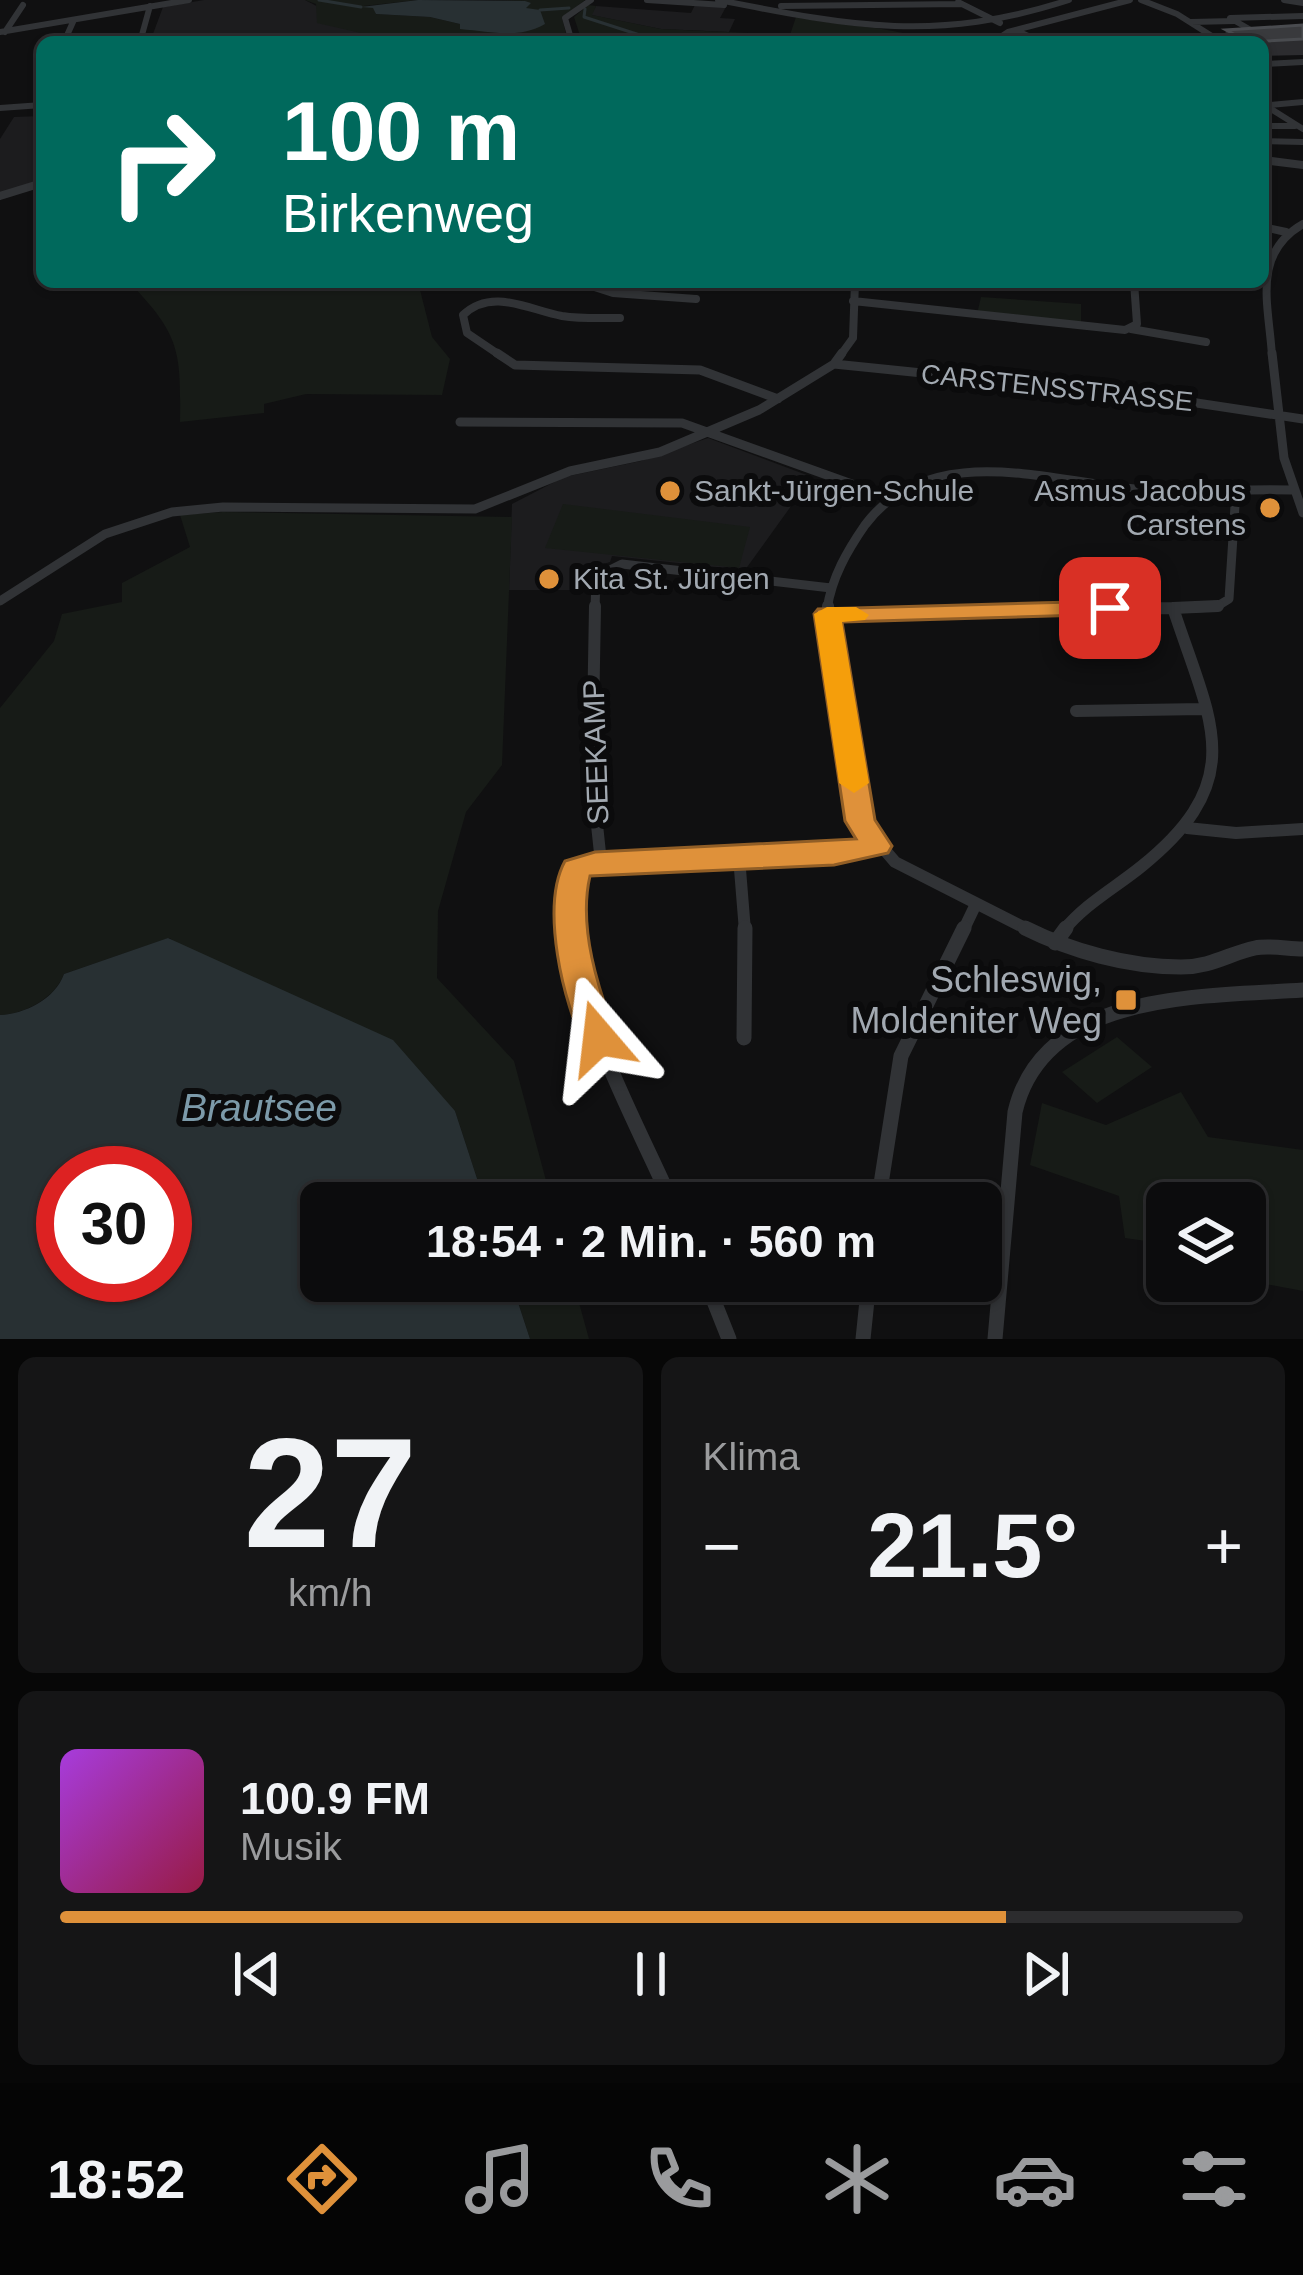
<!DOCTYPE html>
<html lang="de">
<meta charset="utf-8">
<style>
body{margin:0;font-family:Helvetica,sans-serif;background:#151516;color:#f1f3f6;height:100vh;display:flex;flex-direction:column;font-size:45px;white-space:nowrap}
*{box-sizing:border-box;margin:0}
p{font-size:39px;color:#9a9b9d}
.icon{flex:none;width:66px;height:66px;fill:none;stroke:currentColor;stroke-width:2;stroke-linecap:round;stroke-linejoin:round}
.map{position:relative;height:1339px;overflow:hidden}
.sheet{display:flex;flex-direction:column;gap:18px;padding:18px;background:#070707;flex:1}
.sheet>*{flex:none}
.hud{position:absolute;left:36px;top:36px;width:1233px;height:252px;border-radius:18px;box-shadow:0 3px 9px #0004,0 0 0 3px #2c2c2e;background:#00695c;color:#fff;overflow:hidden}
.buttons{position:absolute;left:1146px;top:1182px;display:grid;gap:24px}
.buttons a{display:grid;place-items:center;width:120px;height:120px;border-radius:18px;background:#0c0c0d;box-shadow:0 3px 9px #0004,0 0 0 3px #2c2c2e;font-size:60px}
.speed{position:absolute;left:36px;top:1146px;display:flex;gap:24px;font-size:60px;font-weight:700;text-align:center}
.speed>*{display:grid;place-content:center;width:156px;height:156px;border-radius:50%;background:#0c0c0d;box-shadow:0 3px 9px #0004,0 0 0 3px #2c2c2e;line-height:1}
.speed .limit{border:18px solid #d22;background:#fff;color:#111}
.pin{position:absolute;display:grid;place-items:center;width:102px;height:102px;color:#fff;margin:-51px;border-radius:24px;box-shadow:0 6px 18px #0006}
.me{position:absolute;width:132px;margin:-66px;rotate:343deg;stroke-linejoin:round;filter:drop-shadow(0 0 9px #0008)}
.turn{display:flex;align-items:center;gap:42px;height:252px;padding:0 48px;font-size:54px}
.turn .icon{width:156px;height:156px;stroke-width:2.5}
.turn b{display:block;font-size:84px;line-height:102px}
.big{font-size:90px;font-weight:600;line-height:1.1}
.sheet .tile{flex:1;display:flex;flex-direction:column;justify-content:center;gap:18px;min-width:0;padding:0 42px;border-radius:18px;background:#151516}
.sheet .dial{align-items:center;gap:0}
.dial b{font-size:156px;line-height:1}
.song{display:flex;align-items:center;gap:36px}
.cover{width:144px;height:144px;border-radius:18px;background:linear-gradient(135deg,hsl(280 70% 55%),hsl(340 70% 35%))}
.played{height:12px;border-radius:6px;background:linear-gradient(90deg,#df913a 80%,#2c2c2e 80%)}
.keys{display:flex;justify-content:space-around;direction:ltr}
.heat{display:flex;justify-content:space-between;align-items:center;font-size:66px;direction:ltr}
.sheet .tiles{flex:1;display:grid;gap:18px;grid-template-columns:1fr 1fr}
.tile:last-child{grid-column:span 2}
.trip{position:absolute;left:300px;top:1182px;width:702px;height:120px;border-radius:18px;background:#0c0c0d;box-shadow:0 3px 9px #0004,0 0 0 3px #2c2c2e;font-weight:600;line-height:120px;text-align:center}
.tabs{display:flex;height:192px;justify-content:space-around;align-items:center;background:#050505;color:#9a9b9d}
.tabs .icon{width:84px;height:84px}
.tabs .current{color:#df913a}
.tabs b{font-size:54px;color:#f1f3f6}
.map>svg:first-child{display:block}
</style>
<div class="map">
<svg width="1303" height="1339" viewBox="0 0 1303 1339">
<rect width="100%" height="100%" fill="#101011"/>
<path fill="#1c1c1e" d="M204 0H305L374 36 471 37 472 42H150L163 7Z
M696 3 727 5 720 18 735 19 729 32 661 29 591 15 596 6 691 13Z
M42 116V181L0 193V139L14 117Z
M708 438 812 477 745 570 612 556 610 562 590 568 586 590H509L512 504 564 477 641 461Z"/>
<path fill="#171b17" d="M305 0H418L364 6 374 8 376 14 430 17 460 24 525 8V1L495 0H585L562 18 568 42 374 36 317 23 316 4Z
M588 5 596 6 592 15 661 29 790 35 796 17C838 26 898 26 929 42H582L574 17Z
M129 282H418L432 337 450 359 442 395 306 394 264 404V413L180 422C181 350 180 335 129 282Z
M981 297 1081 304V323L977 314Z
M563 504 750 527 739 568 545 548Z
M223 512 512 517 502 765 466 812 438 911 437 978 514 1061 552 1203H485L455 1111 169 938 64 974C55 998 25 1014 0 1015V708L54 641 62 614 122 602V583L190 547 180 515Z
M1117 1037 1152 1067 1097 1103 1062 1072Z
M1181 1092 1208 1137 1303 1150V1291L1260 1283 1245 1256V1203H1167V1244L1125 1238 1119 1196 1030 1165 1042 1103 1106 1125Z
M511 1281H573L589 1339H530Z"/>
<path fill="#283033" fill-rule="evenodd" d="M418 0 525 1 531 3 526 8 540 10 545 24C518 39 494 32 460 29V24L430 17 376 14 373 8 361 7Z
M168 938 393 1040 455 1111 485 1203H321V1281H511L530 1339H0V1015C25 1014 55 999 64 974ZM63 1173H165V1275H63Z"/>
<g fill="none" stroke-linecap="round" stroke-linejoin="round">
<path stroke="#283033" stroke-width="3" d="M319 0 361 7
M585 9 584 17 649 38 648 42
M540 10 569 8
M520 35 521 42"/>
<path stroke="#313336" stroke-width="6" d="M647 0 724 5
M718 0C851 26 936 43 1069 0
M1141 0 1177 14 1215 38
M1284 0 1303 3
M958 2 1000 23
M781 6 962 4
M1191 22 1234 21
M1017 31 1042 42
M0 32 189 0
M5 32 23 5
M1256 33 1230 18 1303 16
M64 42 73 22
M140 42 150 6
M572 42 565 18 591 0
M993 42 1008 32 1130 0
M1083 42 1234 37
M1263 64 1303 62
M1263 104 1303 129
M1269 105 1303 102
M0 108 42 105
M1263 126H1295
M1263 141 1303 142"/>
<path stroke="#313336" stroke-width="8" d="M1263 160 1303 165
M0 196 42 183
M1263 227 1286 232
M579 282 613 293 696 299
M853 301 1125 330 1137 324 1134 282
M1131 329 1206 342
M501 356 467 333 463 315C492 287 529 310 562 316 581 319 601 318 620 318
M840 356 853 338 855 282
M1272 356C1269 305 1251 254 1303 224"/>
<path stroke="#313336" stroke-width="9" d="M497 353 515 365 700 370 778 399
M1272 353 1284 458 1303 513
M834 364 1157 397 1303 419
M460 422 682 423 888 497
M0 601 105 534 172 512 223 507 475 509 570 471 660 452 759 410 834 364 842 353
M595 609 596 577 622 564 831 588
M827 609C832 577 847 551 865 525 930 438 1051 482 1143 490 1192 494 1241 488 1291 490
M1131 609 1173 608
M1173 609 1216 607 1229 599 1236 490"/>
<path stroke="#313336" stroke-width="12" d="M828 606 860 821 895 862 1031 931
M827 614 1173 608
M1076 711 1203 709
M1187 828 1236 833 1303 829
M739 857 745 931
M595 863 834 854 877 846
M570 931 572 874 595 863 600 853 592 778 595 606
M963 931 975 906
M1063 931C1086 903 1115 888 1142 866 1251 778 1210 721 1173 608L1218 606"/>
<path stroke="#313336" stroke-width="15" d="M570 928C581 1025 633 1115 672 1203
M1025 928C1071 951 1128 967 1181 967 1212 967 1230 953 1255 948 1269 945 1288 949 1303 949
M1055 943 1066 928
M744 1038 745 928
M878 1203 901 1056 964 928
M706 1281 729 1339
M863 1339 869 1281
M995 1339 1015 1112C1044 990 1203 997 1303 990"/>
</g>
<path fill="#2c2c2f" d="M1303 25V55L1263 56V42H1224L1226 30Z"/>
<path fill="#393a3d" stroke="#494b4f" stroke-width="3" d="M1303 25V39L1266 41 1263 44V42H1249L1226 30Z"/>
<path fill="#df913a" stroke="#915e26" stroke-width="3" d="M1110 601 1119 603 1123 608 1119 614 842 622 875 820 892 846 888 853 834 865 590 876C578 927 598 989 617 1038L611 1048 599 1052 586 1048C563 1004 540 906 565 861L595 852 856 839 845 821 814 614 818 609Z"/>
<path fill="#f59e0b" d="M856 607 869 615 865 620 842 622 869 783 854 793 839 783 814 614 827 607Z"/>
<g fill="#df913a" stroke="#0b0b0c" stroke-width="4.5">
<circle cx="670" cy="491" r="12"/>
<circle cx="1270" cy="508" r="12"/>
<circle cx="549" cy="579" r="12"/>
<rect x="1114" y="988" width="24" height="24" rx="6"/>
</g>
<g text-anchor="middle" stroke-width="12" stroke-linejoin="round" paint-order="stroke">
<g font-size="27" fill="#a2a9b1" stroke="#0b0b0c">
<text transform="translate(1057 388) rotate(6)" y="9">CARSTENSSTRASSE</text>
</g>
<g font-size="30" fill="#a2a9b1" stroke="#0b0b0c" text-anchor="start">
<text x="694" y="501">Sankt-Jürgen-Schule</text>
<text x="1246" y="501" text-anchor="end">Asmus Jacobus<tspan x="1246" dy="34">Carstens</tspan></text>
<text x="573" y="589">Kita St. Jürgen</text>
</g>
<g font-size="30" fill="#a2a9b1" stroke="#0b0b0c">
<text transform="translate(596 752) rotate(-92)" y="10">SEEKAMP</text>
</g>
<g font-size="36" fill="#a2a9b1" stroke="#0b0b0c" text-anchor="end">
<text x="1102" y="992">Schleswig,<tspan x="1102" dy="41">Moldeniter Weg</tspan></text>
</g>
<g font-size="39" font-style="italic" fill="#7c9aa9" stroke="#0b0b0c">
<text x="259" y="1121">Brautsee</text>
</g>
</g>
</svg>
<div class="buttons">
<a><svg class="icon" aria-label="layers" viewBox="0 0 24 24"><path d="M12 4l9 5-9 5-9-5zM3 14l9 5 9-5"/></svg></a>
</div>
<div class="speed"><div class="limit">30</div></div>
<div class="pin" style="left:1110px;top:608px;background:#d93025"><svg class="icon" aria-label="arrive" viewBox="0 0 24 24"><path d="M6 21V4h12l-3 4 3 4H6"/></svg></div>
<svg class="me" style="left:599px;top:1038px" viewBox="-20 -20 40 40"><path d="M0-17L14 15 0 8-14 15z" fill="#df913a" stroke="#fff" stroke-width="4"/></svg>
<div class="trip">18:54 · 2 Min. · 560 m</div>
<div class="hud">
<div class="turn"><svg class="icon" aria-label="right" viewBox="0 0 24 24"><path d="M7 20v-9h11M14 6l5 5-5 5"/></svg><div><b>100 m</b>Birkenweg</div></div>
</div>
</div>
<section class="sheet">
<div class="tiles">
<div class="tile dial"><b>27</b><p>km/h</p></div>
<div class="tile"><p>Klima</p>
<div class="heat"><a>−</a><b class="big">21.5°</b><a>+</a></div>
</div>
<div class="tile">
<div class="song"><i class="cover"></i><div><b>100.9 FM</b><p>Musik</p></div></div>
<div class="played"></div>
<div class="keys"><svg class="icon" aria-label="previous" viewBox="0 0 24 24"><path d="M18 5L8 12l10 7zM5 5v14"/></svg><svg class="icon" aria-label="pause" viewBox="0 0 24 24"><path d="M8 5v14M16 5v14"/></svg><svg class="icon" aria-label="next" viewBox="0 0 24 24"><path d="M6 5l10 7-10 7zM19 5v14"/></svg></div>
</div>
</div>
</section>
<nav class="tabs">
<b>18:52</b>
<svg class="icon current" aria-label="directions" viewBox="0 0 24 24"><path d="M12 3l9 9-9 9-9-9zM9 14v-3h6M13 9l2 2-2 2"/></svg>
<svg class="icon" aria-label="music" viewBox="0 0 24 24"><path d="M9 18V5l10-2v13"/><circle cx="6" cy="18" r="3"/><circle cx="16" cy="16" r="3"/></svg>
<svg class="icon" aria-label="phone" viewBox="0 0 24 24"><path d="M5 4h4l2 5-3 2q2 4 5 5l2-3 5 2v4C11 20 4 13 5 4z"/></svg>
<svg class="icon" aria-label="climate" viewBox="0 0 24 24"><path d="M12 3v18M4 7l16 10M4 17L20 7"/></svg>
<svg class="icon" aria-label="car" viewBox="0 0 24 24"><path d="M5 17H2v-5l4-1 3-4h7l3 4 3 1v5h-3M9 17h6M6 11h13"/><circle cx="7" cy="17" r="2"/><circle cx="17" cy="17" r="2"/></svg>
<svg class="icon" aria-label="filters" viewBox="0 0 24 24"><path d="M4 7h16M4 17h16"/><circle cx="9" cy="7" r="2"/><circle cx="15" cy="17" r="2"/></svg>
</nav>
